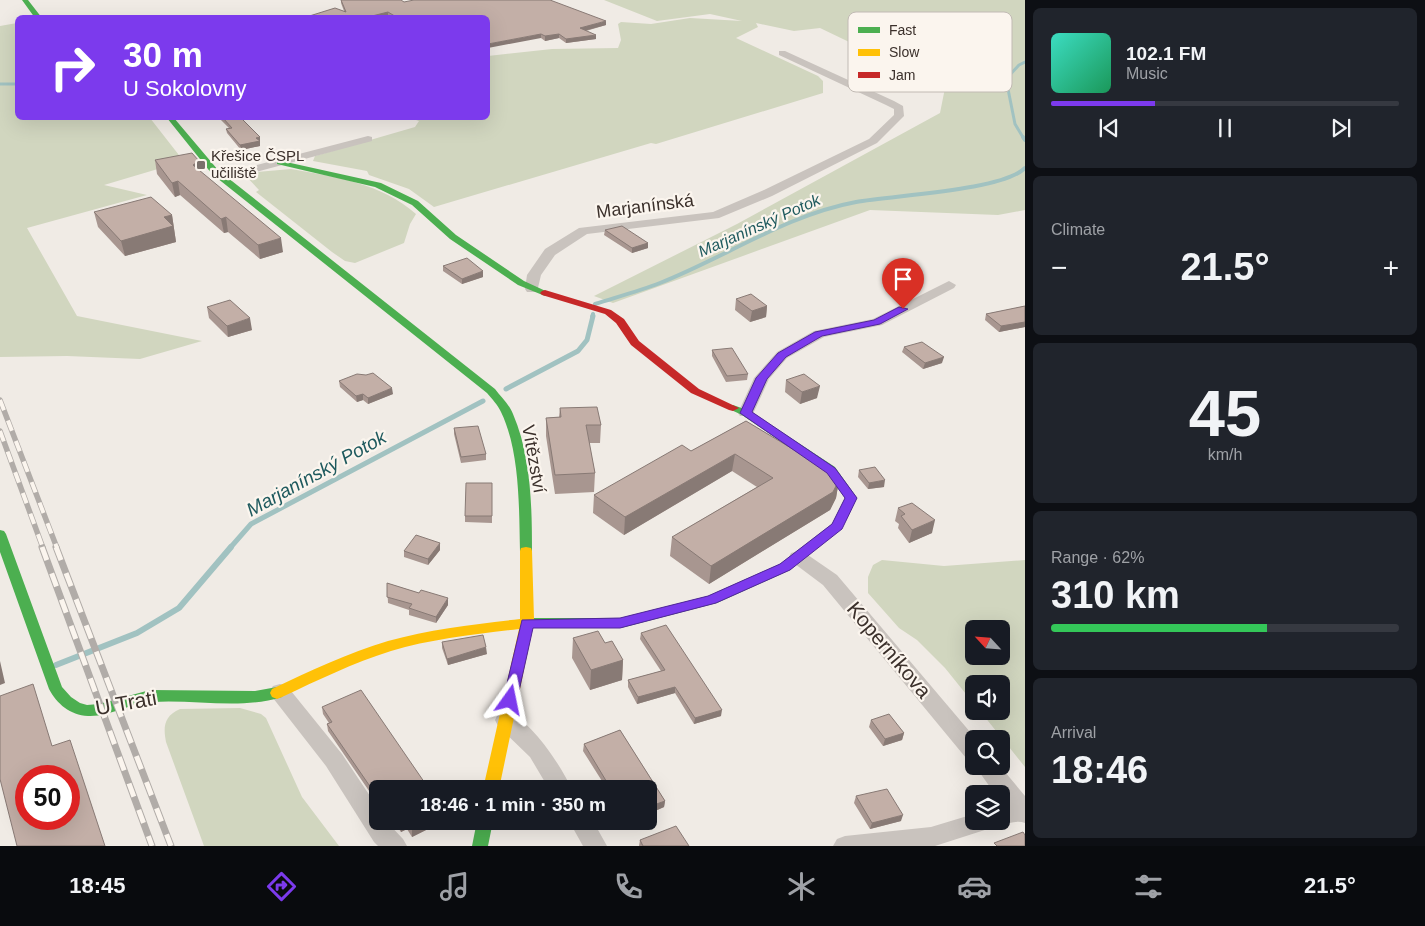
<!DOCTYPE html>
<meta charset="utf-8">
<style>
body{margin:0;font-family:Helvetica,sans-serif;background:#20242c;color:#f1f3f6;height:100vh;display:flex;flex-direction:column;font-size:19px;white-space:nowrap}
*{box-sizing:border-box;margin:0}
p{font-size:16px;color:#9ea1a6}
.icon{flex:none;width:28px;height:28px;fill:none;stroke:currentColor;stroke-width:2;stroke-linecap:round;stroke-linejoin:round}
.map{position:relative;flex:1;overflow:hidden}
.sheet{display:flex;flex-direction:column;gap:8px;padding:8px;background:#0d0f14;width:400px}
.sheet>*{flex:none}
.top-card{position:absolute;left:15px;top:15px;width:475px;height:105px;border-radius:8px;box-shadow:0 5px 20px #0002;background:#7c3aed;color:#fff;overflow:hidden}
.needle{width:32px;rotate:296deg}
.controls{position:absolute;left:965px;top:620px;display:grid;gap:10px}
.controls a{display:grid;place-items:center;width:45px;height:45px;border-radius:8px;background:#171b24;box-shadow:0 5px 20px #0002;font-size:25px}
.speed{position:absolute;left:15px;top:765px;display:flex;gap:10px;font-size:25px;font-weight:700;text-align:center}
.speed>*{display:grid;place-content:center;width:65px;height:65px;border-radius:50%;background:#171b24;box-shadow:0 5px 20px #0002;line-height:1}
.speed .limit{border:8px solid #d22;background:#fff;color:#111}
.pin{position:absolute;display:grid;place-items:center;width:42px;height:42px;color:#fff;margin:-51px -21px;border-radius:50% 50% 50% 0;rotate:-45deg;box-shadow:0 0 5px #0007}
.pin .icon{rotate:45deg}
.me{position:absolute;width:55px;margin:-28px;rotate:12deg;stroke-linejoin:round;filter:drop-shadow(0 0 4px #0008)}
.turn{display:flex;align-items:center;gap:18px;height:105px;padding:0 25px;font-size:22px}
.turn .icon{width:65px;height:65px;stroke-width:2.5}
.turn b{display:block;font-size:35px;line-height:42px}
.big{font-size:38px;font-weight:700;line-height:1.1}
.sheet .widget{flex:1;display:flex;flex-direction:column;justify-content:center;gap:8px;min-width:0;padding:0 18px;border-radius:8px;background:#20242c}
.sheet .dial{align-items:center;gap:0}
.dial b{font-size:65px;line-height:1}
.song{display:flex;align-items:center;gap:15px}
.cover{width:60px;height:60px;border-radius:8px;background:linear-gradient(135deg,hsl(170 70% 55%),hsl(150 70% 35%))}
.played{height:5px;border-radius:2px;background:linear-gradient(90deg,#7c3aed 30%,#363941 30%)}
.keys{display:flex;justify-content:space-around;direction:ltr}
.heat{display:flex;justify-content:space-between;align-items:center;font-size:28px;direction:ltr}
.charge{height:8px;border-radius:4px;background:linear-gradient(90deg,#34c759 62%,#363941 0)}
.trip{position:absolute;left:369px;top:780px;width:288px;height:50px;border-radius:8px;background:#171b24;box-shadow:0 5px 20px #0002;font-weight:700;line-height:50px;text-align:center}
.tabs{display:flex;height:80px;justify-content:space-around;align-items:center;background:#090b0e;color:#9ea1a6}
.tabs .icon{width:35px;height:35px}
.tabs .on{color:#7c3aed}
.tabs b{font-size:22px;color:#f1f3f6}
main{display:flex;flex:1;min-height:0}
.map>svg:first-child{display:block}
</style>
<main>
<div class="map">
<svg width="1025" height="846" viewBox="0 0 1025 846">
<rect width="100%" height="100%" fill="#f0ebe5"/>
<path fill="#d1d6bf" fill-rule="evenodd" d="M604 0H1025V210L998 215 870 210 613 303 594 296 737 224 940 113 945 88 820 28 794 31 756 23 758 27 736 38 818 76 823 81V93L656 144 651 143 434 207 409 189 369 175 367 171 313 161 315 156 415 127 419 121 410 118H488V56L552 49 618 48 621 40 618 24 621 22 651 24 690 18 742 21 710 14 657 21Z
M17 23 18 118H150L182 159 178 163 104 185 147 195 27 228 77 316 202 341 140 359 67 356 0 357V26Z
M291 169C336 177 381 183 416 214L410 224 404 243 355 263 345 261 332 252 256 192 259 190 245 175 257 172Z
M882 560 944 566 1025 560V767L980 711H1001V684H974V704L945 668 917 640 899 628 868 593V577L873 565ZM974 629H1001V656H974Z
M240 708 261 714 266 718 302 797 339 846H204L166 742C163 727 164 716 180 709Z"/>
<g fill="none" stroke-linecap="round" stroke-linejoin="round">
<path stroke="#a1c2c1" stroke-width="3" d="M0 84H18
M1024 139 1015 124 1006 79 1019 65 1025 62"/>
<path stroke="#a1c2c1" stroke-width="4" d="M1023 137 1025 140
M595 304C617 297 639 291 660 283 726 257 786 215 856 202 893 195 1002 191 1025 168
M592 317 593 314"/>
<path stroke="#a1c2c1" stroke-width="5" d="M506 389 578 351 587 340 593 316
M230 548 251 524 483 401"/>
<path stroke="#a1c2c1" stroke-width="6" d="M56 665 137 633 179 608 231 547"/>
<path fill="#c9c3be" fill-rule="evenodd" d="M779 51H785L894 101 903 106 904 116 877 143 772 196 719 218 587 234 555 255 541 275 537 292H527L525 289 527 275 545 249 579 228 713 212 764 190 869 139 894 115V109L886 105 779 55Z
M368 136 372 137V141L222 181 216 177 218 175Z
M949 281 956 285 954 288 882 325 824 337 787 358 769 379 752 416H740L738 413 754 378 777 352 814 331 873 319Z
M798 551 805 553 837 575 976 739H974V761L966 758 823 585 791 561 789 557 791 553Z
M280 684 287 686 342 754 378 808V821H386L403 839 407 846H378L374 842 326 766 273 698 269 692 273 686Z
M506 712C532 720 560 765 572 789H549L530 757 498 726 495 720 498 714Z
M975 766H1000L1025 796V823C1014 819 1005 827 994 823L991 828 935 846H833L837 839 845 836 931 827 974 814V821H1001V806L1005 805 1001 801V794H995Z
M569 821H593L607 846H583Z"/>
<path fill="#4caf50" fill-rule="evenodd" d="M22 0H28L42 18H35Z
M167 118H174L218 170 495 389C501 397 509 404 513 414 531 456 532 506 532 551L531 554H521L520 551C519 508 520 451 501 412 498 405 492 399 487 393L212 174Z
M277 160 381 183 418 201 456 235 524 281 550 293 545 296 518 285 450 239 412 205 375 187 277 164Z
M733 405 750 411 835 467 857 498 841 529 790 570 717 603 621 628 525 627 523 623 525 619 530 618H621L708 596 780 564 832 524 845 498 827 473 742 415 727 408Z
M0 530 4 531 6 534 62 687 71 697 80 703 87 705 99 704 150 690 255 691 277 687 282 689 284 693 282 697C241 710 194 699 152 702 130 703 110 717 88 716 70 715 57 704 49 689L0 552Z
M477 821H493L488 846H472Z"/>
<path fill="#ffc107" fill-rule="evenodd" d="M526 547 531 548 532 551 534 619 537 623 533 627 499 789H483L519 629C477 634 431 639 391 651 353 663 318 680 282 697L277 699 272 697 270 693 272 689C310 671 348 653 388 641 431 629 476 624 520 619V551L521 548Z"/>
<path fill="#c62828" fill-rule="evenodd" d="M545 290 611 310 624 319 639 341 699 389 739 408 733 411 729 410 691 393 631 345 616 323 605 314 542 295 540 293 542 291Z"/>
<defs>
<path id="rail-far1" d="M0 400 57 548
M0 431 43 548"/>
<path id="rail" d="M42 547 152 846
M56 547 171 846"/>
</defs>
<use href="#rail-far1" stroke="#b1aca8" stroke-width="5.5"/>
<use href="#rail" stroke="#b1aca8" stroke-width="7"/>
<use href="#rail-far1" stroke="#fbf5ee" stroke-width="4" stroke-dasharray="11" stroke-linecap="butt"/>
<use href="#rail" stroke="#fbf5ee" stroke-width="5" stroke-dasharray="14" stroke-linecap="butt"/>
</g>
<path fill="#a89690" d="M341 0 404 2 606 25 586 31 596 39 566 43 559 38 545 41 541 38 488 18H390L388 17 384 18H303L344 11 341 3Z
M219 118H241L260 137V146L241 150 227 133 226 129 229 128Z
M155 160 199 161 200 171 283 252 260 259 228 232 224 233 180 195 175 197 157 174Z
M94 212 172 215 176 242 125 256 98 227Z
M605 230 648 243V248L632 253 604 235Z
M443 266 483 277 462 284 443 271Z
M736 299 767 306 766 317 750 322 735 310Z
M1025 306V327L999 332 985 320 986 314Z
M207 307 252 330 228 337 209 318Z
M904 347 942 363 923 369 902 352Z
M712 350 748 374 747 380 726 382 712 356Z
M786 380 817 398 800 404 785 392Z
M339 381 393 394 368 404 363 400 357 402 340 387Z
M560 408 601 425 600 443H589L595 473 594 492 555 494 546 436V418L559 417Z
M746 421 839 480 836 498 830 510 709 584 670 556 672 537 757 487 732 471 624 535 593 513 594 495 691 451Z
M454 428 486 454V460L461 463 454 434Z
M859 470 884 487 868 489 858 477Z
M492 483V523L465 522V516Z
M898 508 932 533 909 543 898 528 899 524 895 521Z
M440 550 428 565 404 557V551Z
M387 583 419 593 448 605 436 623 409 615V610L388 603Z
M641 633 721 716 694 724 675 693 637 704 628 687V680L661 671 640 639Z
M573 638 605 643 623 660 622 680 590 690 572 658Z
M442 642 487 654 448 665 442 648Z
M322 707 378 789V804L328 731 327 724 329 723 323 714Z
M871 720 904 733 902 740 883 746 869 727Z
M620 730 665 801 664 807 648 814V789H607L583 751 584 744Z
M856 796 901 821 870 829 854 803Z
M388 821H432V827L412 837 407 829 401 832 396 825 394 826Z
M640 840 689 846H639Z"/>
<path fill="#887a75" d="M388 12V17L384 18H364Z
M606 21V25L580 32V28Z
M541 34V38L488 48V44Z
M559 34V38L545 41V36Z
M596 35V39L566 43V39Z
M260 137V146L241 150 240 145Z
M199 161 201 174 193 165Z
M178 181 180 195 175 197 172 183Z
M172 215 176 242 125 256 121 241 164 217Z
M226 217 228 232 224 233 221 219Z
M281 238 283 252 260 259 258 245Z
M648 243V248L632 253V248Z
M483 271V277L462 284V279Z
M767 306 766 317 750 322 752 311Z
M250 318 252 330 228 337 227 326Z
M1025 322V327L999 332 1001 326Z
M944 357 942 363 923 369 925 363Z
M820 386 817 398 800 404 802 392Z
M392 388 393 394 368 404V398Z
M363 394V400L357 402 356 396Z
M735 454 732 471 624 535 625 517Z
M839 480 836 498 830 510 709 584 711 566Z
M885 480 884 487 868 489 869 483Z
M935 520 932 533 909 543 912 530Z
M440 543V550L428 565V559Z
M448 598V605L436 623V617Z
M486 647 487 654 448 665 447 659Z
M623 660 622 680 590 690 591 670Z
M0 661 5 683 0 685Z
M675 687V693L637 704 638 697Z
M722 710 721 716 694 724 695 718Z
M904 733 902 740 883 746 885 739Z
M665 801 664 807 648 814V807Z
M903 815 901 821 870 829 872 823Z
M393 821H396V825L394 826Z
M428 821H432V827L412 837V830Z
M406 822 407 829 401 832 400 825Z"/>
<path fill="#c3afa7" stroke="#887a75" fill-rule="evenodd" d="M341 0H401L404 2 414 0H550L606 21 580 28 596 35 566 39 559 34 545 36 541 34 488 44V18H398L388 12 364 18H303L335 8 346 12Z
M223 118H241L260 137 256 138 260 141 240 145 226 129 232 128Z
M192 153 199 161 193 165 281 238 258 245 226 217 221 219 178 181 172 183 155 160Z
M151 197 172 215 164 217 173 226 121 241 94 212Z
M622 226 648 243 632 248 605 230Z
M467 258 483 271 462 279 443 266Z
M751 294 767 306 752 311 736 299Z
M230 300 250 318 227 326 207 307Z
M1025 306V322L1001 326 986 314Z
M922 342 944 357 925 363 904 347Z
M732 348 748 374 727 376 712 350Z
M373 373 392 388 368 398 363 394 356 396 339 381 357 374 366 375Z
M804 374 820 386 802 392 786 380Z
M597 407 601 425H586L595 473 555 475 546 418 561 417 560 408Z
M746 421 836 475 839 480 833 492 711 566 672 537 773 478 735 454 625 517 594 495 682 445 691 451Z
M478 426 486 454 461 457 454 428Z
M875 467 885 480 869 483 859 470Z
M466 483H492V516H465Z
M912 503 935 520 912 530 901 516 905 514 898 508Z
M416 535 440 543 428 559 404 551Z
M387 583 419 593 421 590 448 598 436 617 409 608 412 604 387 597Z
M666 625 722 710 695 718 675 687 638 697 628 680 665 670 641 633Z
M598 631 605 643 612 641 623 660 591 670 573 638Z
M483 635 486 647 447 659 442 642Z
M33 684 52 746 70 740 105 846H17L0 779V696ZM26 776H69V819H26Z
M361 690 429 789H378V798L327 724 332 722 322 707Z
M889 714 904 733 885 739 871 720Z
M620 730 665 801 648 807V789H611L584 744Z
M887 789 903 815 872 823 856 796Z
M398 821H428L412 830 406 822 400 825Z
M676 826 689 846H643L640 840Z
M1023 832 1025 835V846H997L994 843Z"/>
<path fill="#7c3aed" stroke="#51269a" d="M899 307 908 309 880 324 822 336 786 357 767 379 752 412 835 468 857 498 842 529 790 570 716 603 620 628H533L517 700 515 704H505L503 700 522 620 620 618 708 596 780 564 832 524 845 498 827 473 740 413 756 378 778 353 815 332 874 320Z"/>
<rect fill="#7a716c" stroke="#fbf5ee" stroke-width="2" x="196" y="160" width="10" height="10" rx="2.5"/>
<g text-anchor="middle" stroke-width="4.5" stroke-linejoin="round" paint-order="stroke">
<g font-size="15" fill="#3b302b" stroke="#fbf5ee" text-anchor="start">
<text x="211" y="161">Křešice ČSPL<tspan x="211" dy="17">učiliště</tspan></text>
</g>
<g font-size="16" font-style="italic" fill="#1f5a5e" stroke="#fbf5ee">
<text transform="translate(759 225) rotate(-24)" y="6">Marjanínský Potok</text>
</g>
<g font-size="18" fill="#3b302b" stroke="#fbf5ee">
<text transform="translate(645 206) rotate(-7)" y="6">Marjanínská</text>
<text transform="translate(534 459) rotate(80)" y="6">Vítězství</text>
</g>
<g font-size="19" font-style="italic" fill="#1f5a5e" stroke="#fbf5ee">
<text transform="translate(316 473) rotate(-29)" y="7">Marjanínský Potok</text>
</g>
<g font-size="21" fill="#3b302b" stroke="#fbf5ee">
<text transform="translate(889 650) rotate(50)" y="7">Koperníkova</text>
<text transform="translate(126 703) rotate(-10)" y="7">U Trati</text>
</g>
</g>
<rect x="848" y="12" width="164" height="80" rx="8" fill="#fbf5ee" stroke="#c1bab4" stroke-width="1"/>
<rect x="858" y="27" width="22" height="6" fill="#4caf50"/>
<rect x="858" y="49" width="22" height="7" fill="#ffc107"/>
<rect x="858" y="72" width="22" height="6" fill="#c62828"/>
<g font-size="14" fill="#3b302b">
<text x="889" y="35">Fast</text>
<text x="889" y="57">Slow</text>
<text x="889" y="80">Jam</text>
</g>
</svg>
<div class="controls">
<a><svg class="needle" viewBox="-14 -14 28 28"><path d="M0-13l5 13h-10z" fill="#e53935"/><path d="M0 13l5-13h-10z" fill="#9ea1a6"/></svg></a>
<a><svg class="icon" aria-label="sound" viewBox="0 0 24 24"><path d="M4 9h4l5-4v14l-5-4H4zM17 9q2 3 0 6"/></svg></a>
<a><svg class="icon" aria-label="search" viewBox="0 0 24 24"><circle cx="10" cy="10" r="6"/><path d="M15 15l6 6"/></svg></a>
<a><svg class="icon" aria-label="layers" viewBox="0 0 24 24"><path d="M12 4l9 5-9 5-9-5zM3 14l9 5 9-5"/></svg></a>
</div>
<div class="speed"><div class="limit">50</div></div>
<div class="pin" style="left:903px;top:309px;background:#d93025"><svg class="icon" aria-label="arrive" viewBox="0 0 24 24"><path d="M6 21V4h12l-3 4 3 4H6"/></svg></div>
<svg class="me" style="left:510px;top:700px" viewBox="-20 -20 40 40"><path d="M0-17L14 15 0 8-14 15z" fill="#7c3aed" stroke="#fff" stroke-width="4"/></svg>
<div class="trip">18:46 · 1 min · 350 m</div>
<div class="top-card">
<div class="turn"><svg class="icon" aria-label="right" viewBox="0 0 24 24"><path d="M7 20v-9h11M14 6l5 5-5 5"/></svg><div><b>30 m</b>U Sokolovny</div></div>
</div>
</div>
<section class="sheet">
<div class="widget">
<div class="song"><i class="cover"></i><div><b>102.1 FM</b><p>Music</p></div></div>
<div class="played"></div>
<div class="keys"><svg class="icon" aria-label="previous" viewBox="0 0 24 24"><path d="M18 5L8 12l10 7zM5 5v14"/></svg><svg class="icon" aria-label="pause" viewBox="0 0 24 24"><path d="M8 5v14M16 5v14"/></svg><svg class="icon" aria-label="next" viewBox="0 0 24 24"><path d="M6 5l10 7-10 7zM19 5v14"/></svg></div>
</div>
<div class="widget"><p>Climate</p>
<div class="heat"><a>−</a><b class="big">21.5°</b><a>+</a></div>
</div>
<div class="widget dial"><b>45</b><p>km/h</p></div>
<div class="widget"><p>Range · 62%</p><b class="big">310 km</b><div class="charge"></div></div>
<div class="widget"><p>Arrival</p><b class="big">18:46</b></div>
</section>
</main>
<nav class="tabs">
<b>18:45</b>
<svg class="icon on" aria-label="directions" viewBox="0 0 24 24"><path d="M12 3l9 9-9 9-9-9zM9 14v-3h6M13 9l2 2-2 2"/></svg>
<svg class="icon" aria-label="music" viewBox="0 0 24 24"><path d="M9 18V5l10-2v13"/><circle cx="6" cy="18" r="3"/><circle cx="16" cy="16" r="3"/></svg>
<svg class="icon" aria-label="phone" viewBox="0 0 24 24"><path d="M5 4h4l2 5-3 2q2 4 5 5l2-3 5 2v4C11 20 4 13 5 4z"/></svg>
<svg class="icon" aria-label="climate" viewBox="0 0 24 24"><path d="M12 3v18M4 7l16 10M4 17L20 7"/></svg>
<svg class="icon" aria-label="car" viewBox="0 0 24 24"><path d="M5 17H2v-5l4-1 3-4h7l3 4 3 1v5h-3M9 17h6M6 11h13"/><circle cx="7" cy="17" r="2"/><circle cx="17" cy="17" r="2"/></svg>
<svg class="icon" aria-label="filters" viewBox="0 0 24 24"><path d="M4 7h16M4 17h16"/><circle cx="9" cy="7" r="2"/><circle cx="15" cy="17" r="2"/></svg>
<b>21.5°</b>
</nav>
